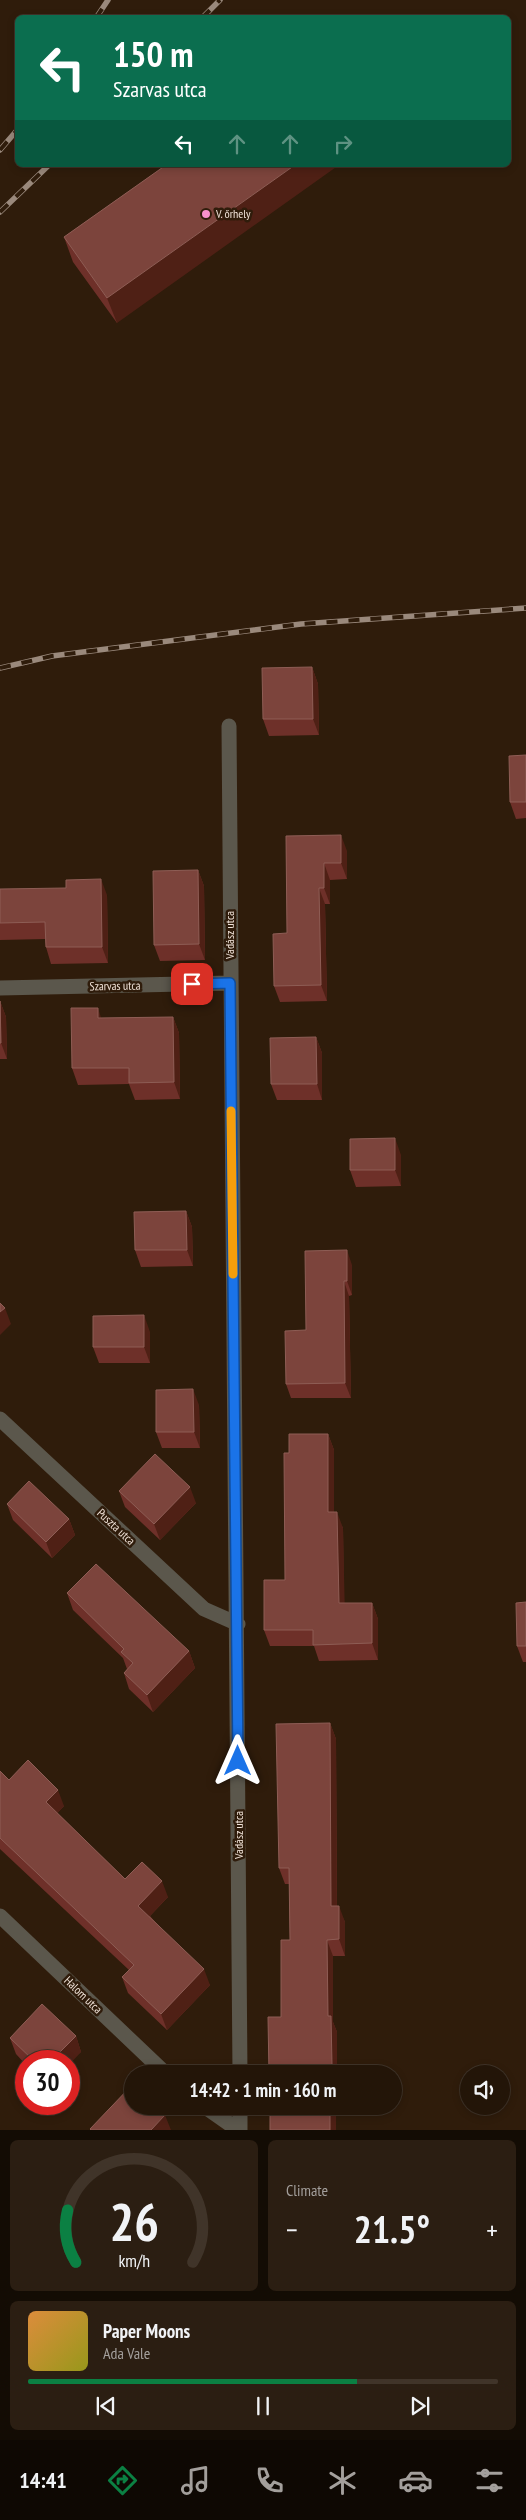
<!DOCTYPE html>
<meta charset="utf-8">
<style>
body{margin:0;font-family:"PT Sans Narrow",sans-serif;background:#2b1e12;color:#f1f3f6;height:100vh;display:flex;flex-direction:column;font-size:19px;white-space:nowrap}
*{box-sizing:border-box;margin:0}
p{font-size:16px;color:#a39f9c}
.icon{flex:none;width:28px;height:28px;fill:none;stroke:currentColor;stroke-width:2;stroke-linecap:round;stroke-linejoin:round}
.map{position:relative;height:2130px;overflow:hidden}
.drawer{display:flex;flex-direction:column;gap:10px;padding:10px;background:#130c04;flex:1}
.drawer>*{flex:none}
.hud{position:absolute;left:15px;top:15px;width:496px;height:152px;border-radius:8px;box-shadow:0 2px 8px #0003,0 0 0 1px #403429;background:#0b6e4f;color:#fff;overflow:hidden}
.fabs{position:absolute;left:460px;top:2065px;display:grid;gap:10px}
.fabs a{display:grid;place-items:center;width:50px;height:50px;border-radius:50%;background:#231508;box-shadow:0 2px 8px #0003,0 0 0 1px #403429;font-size:25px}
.speed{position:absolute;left:15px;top:2050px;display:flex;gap:10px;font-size:25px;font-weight:700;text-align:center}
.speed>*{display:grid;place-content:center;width:65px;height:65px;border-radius:50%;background:#231508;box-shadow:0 2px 8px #0003,0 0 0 1px #403429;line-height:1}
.speed .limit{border:8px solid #d22;background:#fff;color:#111}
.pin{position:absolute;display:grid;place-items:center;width:42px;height:42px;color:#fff;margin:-21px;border-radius:10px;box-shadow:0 2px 8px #0006}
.me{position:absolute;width:55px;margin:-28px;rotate:0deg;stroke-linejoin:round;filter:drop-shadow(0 0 4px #0008)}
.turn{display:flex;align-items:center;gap:18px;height:105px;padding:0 15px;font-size:22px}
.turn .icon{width:65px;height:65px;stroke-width:2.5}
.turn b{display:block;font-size:35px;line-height:42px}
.lanes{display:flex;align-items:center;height:48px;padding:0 15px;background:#0003;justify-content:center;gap:25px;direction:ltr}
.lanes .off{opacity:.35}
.big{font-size:38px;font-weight:700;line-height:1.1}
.drawer .card{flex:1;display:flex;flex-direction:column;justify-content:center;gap:8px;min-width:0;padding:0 18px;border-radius:8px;background:#2b1e12}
.drawer .dial{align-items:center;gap:0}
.dial svg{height:130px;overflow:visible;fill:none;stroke:#403429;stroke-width:7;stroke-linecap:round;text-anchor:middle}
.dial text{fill:#f1f3f6;stroke:none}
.song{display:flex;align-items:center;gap:15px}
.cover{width:60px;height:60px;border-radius:8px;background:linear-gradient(135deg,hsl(30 70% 55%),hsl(60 70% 35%))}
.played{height:5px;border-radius:2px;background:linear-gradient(90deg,#0b8043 70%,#403429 70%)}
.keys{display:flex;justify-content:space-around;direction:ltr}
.heat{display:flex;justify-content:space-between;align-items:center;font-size:28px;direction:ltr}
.drawer .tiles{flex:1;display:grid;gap:10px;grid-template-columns:1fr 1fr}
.card:last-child{grid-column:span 2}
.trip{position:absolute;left:124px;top:2065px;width:278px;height:50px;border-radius:25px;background:#231508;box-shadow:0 2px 8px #0003,0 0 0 1px #403429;font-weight:700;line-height:50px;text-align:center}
.tab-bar{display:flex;height:80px;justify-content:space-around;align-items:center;background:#0e0803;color:#a39f9c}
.tab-bar .icon{width:35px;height:35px}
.tab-bar .active{color:#0b8043}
.tab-bar b{font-size:22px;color:#f1f3f6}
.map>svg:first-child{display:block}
</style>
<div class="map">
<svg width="526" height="2130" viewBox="0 0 526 2130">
<rect width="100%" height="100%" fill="#2f1c0b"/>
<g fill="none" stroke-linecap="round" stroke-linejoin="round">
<path stroke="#5b574c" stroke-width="15" d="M229 726 240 2074
M0 988 230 983
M0 1419 204 1609 238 1624
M0 1916 166 2074
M204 2106 238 2130
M240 2106V2130"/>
<defs>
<path id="rail" d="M96 18 108 0
M202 18 220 0
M0 150 18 129
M0 212 49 165
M0 668 52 656 301 624 526 608"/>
</defs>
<use href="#rail" stroke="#9a897c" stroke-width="5.5"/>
<use href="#rail" stroke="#2f1c0b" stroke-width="4" stroke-dasharray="11" stroke-linecap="butt"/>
</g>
<path fill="#6e3029" d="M166 165 117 323 73 262 64 237Z
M312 667 318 684 319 735 269 736 263 719Z
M526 755V818L516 819 510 802Z
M286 836 347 851V879L330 880V904H325L327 1001 280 1002 274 986 287 933Z
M198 870 204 886 205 960 160 961 154 945Z
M0 889 107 895 108 963 51 964 46 947 45 939 0 940Z
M0 1001 6 1017 7 1059H0Z
M173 1017 179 1033 180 1099 135 1100 129 1084 78 1085 72 1068 101 1018Z
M316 1037 322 1053V1100H277L271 1084Z
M401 1155V1186L356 1187 350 1170Z
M186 1211 192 1227 193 1266 141 1267 135 1250Z
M352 1265V1295L349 1296 351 1398H291L286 1384Z
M150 1332V1363H99L93 1347Z
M199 1405 200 1448H162L156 1432Z
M328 1434 334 1450V1512L343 1528 344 1603H372L378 1619V1660L319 1661 314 1646H270L264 1630 285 1580 289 1453Z
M119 1491 196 1503 160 1540 125 1507Z
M7 1504 69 1519 75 1535 52 1558 13 1520Z
M67 1593 189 1651 195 1668 153 1712 129 1689 124 1673 127 1669 123 1658 73 1610Z
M526 1602V1662H523L517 1646Z
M330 1723 336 1739 337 1906 345 1922V1956H333V2022L337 2032V2074H269L281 2017 290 1940 289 1884H285L279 1868Z
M0 1771 9 1780 64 1806 57 1813 125 1879 168 1897 150 1916 210 1985 167 2030 128 1993 122 1977 129 1970 0 1849Z
M76 2036 81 2052 69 2061H26V2065L16 2054 10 2038Z"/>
<path fill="#4f2015" d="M295 165H339L117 323 107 298Z
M312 667 318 684 319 735 313 719Z
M341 835 347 851V879L341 863Z
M324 863 330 880V904L324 888Z
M198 870 204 886 205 960 199 944Z
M101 879 107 895 108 963 102 947Z
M319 888 325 904 327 1001 321 985Z
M0 1001 6 1017 7 1059 1 1043Z
M98 1008 103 1024 98 1018Z
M173 1017 179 1033 180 1099 174 1082Z
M316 1037 322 1053V1100L317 1084Z
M395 1138 401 1155V1186L395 1170Z
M186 1211 192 1227 193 1266 187 1250Z
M347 1250 352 1265V1295L347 1281Z
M344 1281 349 1296 351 1398 345 1383Z
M5 1308 11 1324 0 1335V1312Z
M144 1315 150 1332V1363L144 1347Z
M193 1389 199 1405 200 1448 194 1432Z
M328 1434 334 1450V1529L328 1512Z
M190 1487 196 1503 160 1540 154 1524Z
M337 1512 343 1528 345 1619 339 1603Z
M69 1519 75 1535 52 1558 46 1542Z
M372 1603 378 1619V1660L372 1643Z
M189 1651 195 1668 153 1712 147 1695Z
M330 1723 336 1739 337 1922 331 1906Z
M58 1790 64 1806 52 1819 46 1802Z
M162 1881 168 1897 144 1922 138 1906Z
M339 1906 345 1922V1956L339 1939Z
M327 1940 333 1956V2022L337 2032V2074H335L332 2065 328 2016Z
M204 1969 210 1985 167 2030 161 2014Z
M76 2036 81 2052 69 2065V2061H51Z
M329 2065 332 2074H329Z
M330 2106H336V2130H330Z
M165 2115 171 2130H151Z"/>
<path fill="#7c443c" stroke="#8e5d55" d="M166 165H295L107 298 64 237Z
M312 667 313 719H263L262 668Z
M526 755V802H510L509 756Z
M341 835V863H324V888H319L321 985 274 986 273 934 287 933 286 836Z
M198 870 199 944 154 945 153 871Z
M101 879 102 947H46L45 922 0 923V889L66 888V880Z
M0 1001 1 1043H0Z
M71 1008H98V1018L173 1017 174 1082 129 1083V1068H72Z
M316 1037 317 1084H271L270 1038Z
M395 1138V1170H350V1139Z
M186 1211 187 1250H135L134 1212Z
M347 1250V1281H344L345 1383 286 1384 285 1331 306 1330 305 1251Z
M0 1303 5 1308 0 1312Z
M144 1315V1347H93V1316Z
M193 1389 194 1432H156V1390Z
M289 1434H328V1512H337L339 1603H372V1643L313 1645V1630H264V1580H285L284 1453H289Z
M155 1454 190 1487 154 1524 119 1491Z
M29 1481 69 1519 46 1542 7 1504Z
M96 1564 189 1651 147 1695 124 1673 133 1663 121 1652 124 1649 67 1593Z
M526 1602V1646H517L516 1603Z
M330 1723 331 1906H339V1939L327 1940 328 2016H331L332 2065H329V2074H269L268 2017H281V1940H290L289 1868H279L276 1724Z
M28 1760 58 1790 46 1802 125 1879 142 1862 162 1881 138 1906 204 1969 161 2014 122 1977 134 1965 0 1838V1771L9 1780Z
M42 2004 76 2036 51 2061H34L10 2038Z
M132 2085V2106H156L165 2115 151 2130H91L90 2129Z
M270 2106H330V2130H270Z"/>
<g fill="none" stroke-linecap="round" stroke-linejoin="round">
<defs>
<path id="route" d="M192 984 230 983 238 1761"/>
</defs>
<use href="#route" stroke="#114b97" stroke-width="12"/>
<use href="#route" stroke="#1a73e8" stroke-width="9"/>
<path stroke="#f59e0b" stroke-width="9" d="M231 1111 233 1274"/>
</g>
<circle fill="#f890cc" stroke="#2f1c0b" stroke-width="2" cx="206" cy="214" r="5"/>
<g text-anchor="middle" stroke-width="5" stroke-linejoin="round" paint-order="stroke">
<g font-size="12" fill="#f1e3d9" stroke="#2f1c0b" text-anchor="start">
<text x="216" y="218">V. őrhely</text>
</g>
<g font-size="12" fill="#f1e3d9" stroke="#2f1c0b">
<text transform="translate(230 935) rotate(-90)" y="4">Vadász utca</text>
<text transform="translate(115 986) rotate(-1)" y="4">Szarvas utca</text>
<text transform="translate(116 1527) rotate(43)" y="4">Puszta utca</text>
<text transform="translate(239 1835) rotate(-90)" y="4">Vadász utca</text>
<text transform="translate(83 1995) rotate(44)" y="4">Halom utca</text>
</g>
</g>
</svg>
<div class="fabs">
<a><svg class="icon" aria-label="sound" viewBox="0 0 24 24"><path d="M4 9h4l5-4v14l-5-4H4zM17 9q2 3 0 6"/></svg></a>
</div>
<div class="speed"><div class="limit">30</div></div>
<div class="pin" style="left:192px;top:984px;background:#d93025"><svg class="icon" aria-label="arrive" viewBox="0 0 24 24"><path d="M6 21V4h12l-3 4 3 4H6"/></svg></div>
<svg class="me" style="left:238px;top:1761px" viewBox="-20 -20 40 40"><path d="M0-17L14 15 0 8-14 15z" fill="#1a73e8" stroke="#fff" stroke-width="4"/></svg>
<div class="trip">14:42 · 1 min · 160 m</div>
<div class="hud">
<div class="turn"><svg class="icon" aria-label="left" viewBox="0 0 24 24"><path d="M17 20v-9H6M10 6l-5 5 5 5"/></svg><div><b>150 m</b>Szarvas utca</div></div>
<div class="lanes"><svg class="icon" aria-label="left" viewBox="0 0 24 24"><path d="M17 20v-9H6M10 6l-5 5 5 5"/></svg><svg class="icon off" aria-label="ahead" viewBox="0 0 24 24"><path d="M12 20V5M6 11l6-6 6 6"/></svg><svg class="icon off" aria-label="ahead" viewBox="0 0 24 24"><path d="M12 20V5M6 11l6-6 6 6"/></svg><svg class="icon off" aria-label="right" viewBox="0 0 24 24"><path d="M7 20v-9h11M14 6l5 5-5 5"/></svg></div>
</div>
</div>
<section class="drawer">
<div class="tiles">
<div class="card dial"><svg viewBox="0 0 100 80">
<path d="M14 69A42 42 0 1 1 86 69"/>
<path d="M14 69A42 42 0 0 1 9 37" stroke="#0b8043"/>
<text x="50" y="56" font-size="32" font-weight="700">26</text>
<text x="50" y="72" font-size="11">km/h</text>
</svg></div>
<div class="card"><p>Climate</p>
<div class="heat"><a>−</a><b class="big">21.5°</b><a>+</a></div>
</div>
<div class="card">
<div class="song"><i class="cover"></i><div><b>Paper Moons</b><p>Ada Vale</p></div></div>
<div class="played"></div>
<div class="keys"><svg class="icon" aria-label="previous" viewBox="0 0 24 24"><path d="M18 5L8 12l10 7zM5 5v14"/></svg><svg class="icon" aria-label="pause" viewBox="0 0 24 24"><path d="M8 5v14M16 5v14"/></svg><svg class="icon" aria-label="next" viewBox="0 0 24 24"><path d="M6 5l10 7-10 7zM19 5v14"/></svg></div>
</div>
</div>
</section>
<nav class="tab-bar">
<b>14:41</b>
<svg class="icon active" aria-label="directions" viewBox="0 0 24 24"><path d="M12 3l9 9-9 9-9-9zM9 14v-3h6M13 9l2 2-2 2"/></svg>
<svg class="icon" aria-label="music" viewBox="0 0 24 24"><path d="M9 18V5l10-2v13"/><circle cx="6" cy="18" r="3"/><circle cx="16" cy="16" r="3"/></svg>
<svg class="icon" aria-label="phone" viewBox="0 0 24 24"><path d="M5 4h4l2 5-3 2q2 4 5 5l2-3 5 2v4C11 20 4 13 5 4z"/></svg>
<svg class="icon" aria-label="climate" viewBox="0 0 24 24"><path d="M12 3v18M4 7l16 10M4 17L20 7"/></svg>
<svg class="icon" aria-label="car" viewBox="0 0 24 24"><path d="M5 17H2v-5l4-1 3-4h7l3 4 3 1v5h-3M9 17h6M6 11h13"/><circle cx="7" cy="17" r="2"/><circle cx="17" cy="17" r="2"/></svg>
<svg class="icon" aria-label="filters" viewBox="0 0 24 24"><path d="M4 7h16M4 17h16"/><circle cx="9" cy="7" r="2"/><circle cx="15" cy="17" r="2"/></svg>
</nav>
